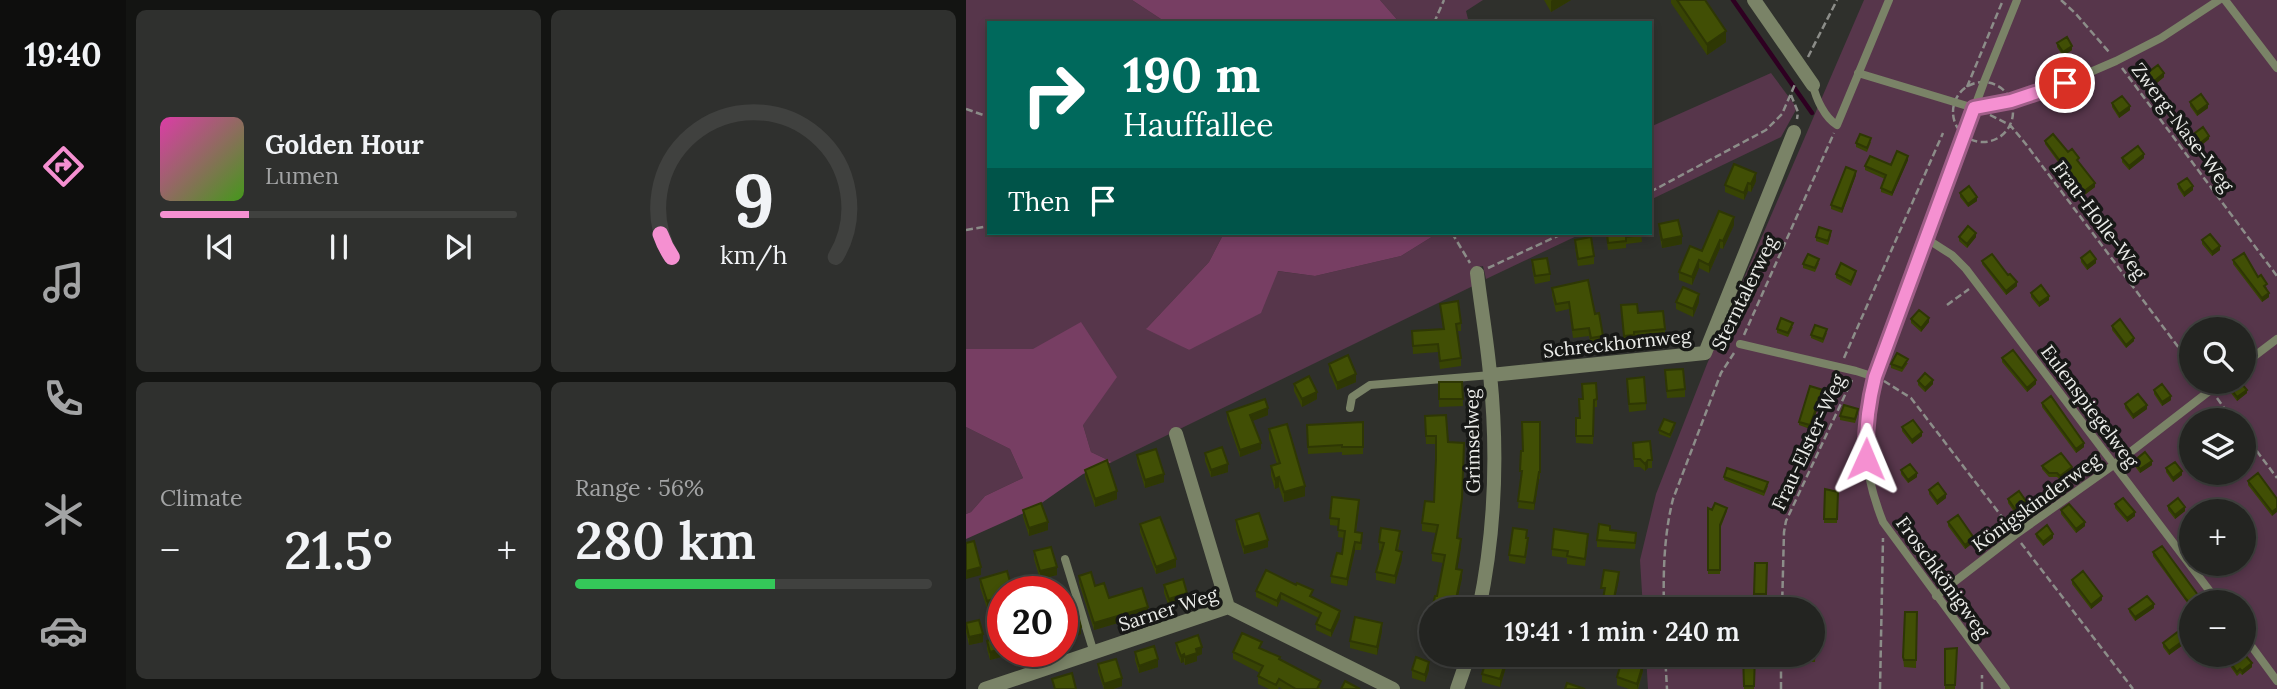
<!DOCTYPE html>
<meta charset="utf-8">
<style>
body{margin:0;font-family:Lora,serif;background:#2f302e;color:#f1f3f6;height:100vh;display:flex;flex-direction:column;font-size:26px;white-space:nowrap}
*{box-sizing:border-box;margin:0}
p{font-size:23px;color:#a3a4a5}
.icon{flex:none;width:38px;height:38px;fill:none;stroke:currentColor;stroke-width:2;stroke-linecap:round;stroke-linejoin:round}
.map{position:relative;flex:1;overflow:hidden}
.sheet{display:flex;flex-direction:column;gap:10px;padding:10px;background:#131412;width:840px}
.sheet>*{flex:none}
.top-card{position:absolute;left:21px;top:21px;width:665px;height:214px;border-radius:0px;box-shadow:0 4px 10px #0003,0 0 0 2px #40413f;background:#00695c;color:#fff;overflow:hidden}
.fabs{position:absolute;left:1213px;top:317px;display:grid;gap:14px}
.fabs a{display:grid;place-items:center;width:77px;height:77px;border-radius:50%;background:#232421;box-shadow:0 4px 10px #0003,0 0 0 2px #40413f;font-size:35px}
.speed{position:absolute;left:21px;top:576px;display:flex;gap:14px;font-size:35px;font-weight:700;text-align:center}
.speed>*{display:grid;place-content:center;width:91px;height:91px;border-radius:50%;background:#232421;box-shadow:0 4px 10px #0003,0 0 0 2px #40413f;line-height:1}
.speed .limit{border:10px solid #d22;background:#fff;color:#111}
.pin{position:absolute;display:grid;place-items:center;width:60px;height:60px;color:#fff;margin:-30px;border:4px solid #fff;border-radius:50%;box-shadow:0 2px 7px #0007}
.me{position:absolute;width:77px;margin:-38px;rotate:1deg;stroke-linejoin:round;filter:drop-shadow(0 0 5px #0008)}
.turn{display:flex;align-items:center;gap:24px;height:147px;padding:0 21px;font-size:32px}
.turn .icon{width:91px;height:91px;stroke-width:2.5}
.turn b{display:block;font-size:49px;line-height:60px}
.then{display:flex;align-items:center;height:66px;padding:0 21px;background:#0003;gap:14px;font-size:26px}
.big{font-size:52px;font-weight:600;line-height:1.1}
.sheet .card{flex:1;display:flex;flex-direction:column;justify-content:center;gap:10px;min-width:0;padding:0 24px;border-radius:10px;background:#2f302e}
.sheet .dial{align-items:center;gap:0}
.dial svg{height:182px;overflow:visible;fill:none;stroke:#40413f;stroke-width:7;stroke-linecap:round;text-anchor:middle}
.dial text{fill:#f1f3f6;stroke:none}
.song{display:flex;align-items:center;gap:21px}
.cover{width:84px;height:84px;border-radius:10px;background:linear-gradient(135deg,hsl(320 70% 55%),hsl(100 70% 35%))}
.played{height:7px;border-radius:4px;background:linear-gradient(90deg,#f590d1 25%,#40413f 25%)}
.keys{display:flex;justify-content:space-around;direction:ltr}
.heat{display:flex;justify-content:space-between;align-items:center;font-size:38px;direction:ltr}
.charge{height:10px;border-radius:5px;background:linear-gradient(90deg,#34c759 56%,#40413f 0)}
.sheet .tiles{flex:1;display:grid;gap:10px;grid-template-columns:repeat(2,1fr)}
.trip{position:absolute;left:453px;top:597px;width:406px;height:70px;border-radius:35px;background:#232421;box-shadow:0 4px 10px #0003,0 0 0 2px #40413f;font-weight:600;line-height:70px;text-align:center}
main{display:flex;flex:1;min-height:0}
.tab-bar{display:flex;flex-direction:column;width:126px;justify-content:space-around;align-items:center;background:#0e0e0d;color:#a3a4a5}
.tab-bar .icon{width:49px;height:49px}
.tab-bar .on{color:#f590d1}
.tab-bar b{font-size:32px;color:#f1f3f6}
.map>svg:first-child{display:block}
</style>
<main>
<nav class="tab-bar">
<b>19:40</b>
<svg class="icon on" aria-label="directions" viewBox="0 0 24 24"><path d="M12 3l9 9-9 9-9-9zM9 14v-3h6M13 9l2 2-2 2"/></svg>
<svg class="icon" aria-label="music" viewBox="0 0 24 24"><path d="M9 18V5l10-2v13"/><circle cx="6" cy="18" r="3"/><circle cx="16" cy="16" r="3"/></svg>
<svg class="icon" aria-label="phone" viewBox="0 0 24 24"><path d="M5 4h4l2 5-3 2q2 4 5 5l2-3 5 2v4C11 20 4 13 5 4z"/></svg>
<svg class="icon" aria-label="climate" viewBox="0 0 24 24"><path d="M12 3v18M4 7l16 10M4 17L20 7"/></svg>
<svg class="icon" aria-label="car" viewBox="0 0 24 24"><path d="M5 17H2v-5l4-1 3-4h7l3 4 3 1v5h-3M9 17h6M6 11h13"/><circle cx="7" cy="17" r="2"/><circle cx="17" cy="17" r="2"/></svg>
</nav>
<section class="sheet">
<div class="tiles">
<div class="card">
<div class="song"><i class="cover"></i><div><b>Golden Hour</b><p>Lumen</p></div></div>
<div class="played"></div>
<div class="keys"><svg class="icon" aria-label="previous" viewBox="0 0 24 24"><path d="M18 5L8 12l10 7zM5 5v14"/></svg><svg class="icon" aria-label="pause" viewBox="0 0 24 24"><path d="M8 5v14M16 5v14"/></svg><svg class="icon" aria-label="next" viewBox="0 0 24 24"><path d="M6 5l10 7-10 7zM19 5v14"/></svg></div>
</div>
<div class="card dial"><svg viewBox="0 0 100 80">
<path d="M14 69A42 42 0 1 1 86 69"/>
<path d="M14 69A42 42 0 0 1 9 59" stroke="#f590d1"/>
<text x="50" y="56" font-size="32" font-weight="700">9</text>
<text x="50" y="72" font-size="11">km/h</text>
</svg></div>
<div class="card"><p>Climate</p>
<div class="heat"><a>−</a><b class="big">21.5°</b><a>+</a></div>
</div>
<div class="card"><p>Range · 56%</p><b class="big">280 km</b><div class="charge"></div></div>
</div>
</section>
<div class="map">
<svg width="1311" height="689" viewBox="0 0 1311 689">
<rect width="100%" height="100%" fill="#2f302c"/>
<path fill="#57364b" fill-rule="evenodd" d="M0 0H166L201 23H23V233H258L243 262 181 328 223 350 311 271 349 276 435 256 472 233H617L520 279 517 266 505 269 509 285 146 462 125 452 117 425 67 349H0Z
M414 0H517L500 11 503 23H434Z
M898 0H1311V689H682L680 655 847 654V609H677L674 560 690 494 741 364ZM1225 329H1278V382H1225ZM1225 420H1278V472H1225ZM1225 511H1278V564H1225ZM1225 602H1278V654H1225Z
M805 73 831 108 815 137 684 200V127Z
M0 427 44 449 57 478 19 496 5 512 0 514Z"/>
<path fill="#773e63" d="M166 0H414L434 23H201Z
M258 233H472L435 256 349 276 312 271 295 313 223 350 180 329 243 262Z
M115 322 151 377 117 425 125 452 146 462 117 474 67 509 0 539V514L5 512 19 496 57 478 44 449 0 427V349H67Z"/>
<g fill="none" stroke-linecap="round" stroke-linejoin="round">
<path stroke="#2e0021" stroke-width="4.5" d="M767 0 846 113"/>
<path stroke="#8c8d89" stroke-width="2.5" stroke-dasharray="7 3.5" stroke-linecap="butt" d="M1095 0 1110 14 1143 52
M468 23 478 0
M842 57 871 0
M1156 68 1311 276
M987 112a30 30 0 1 1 60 0a30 30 0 1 1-60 0Z
M1001 87 1037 0
M825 95 832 112 831 119
M0 109 23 117
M1024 115 1044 125 1059 143 1225 364
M684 192 800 130 816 114 830 82
M0 230 23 226
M486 233 504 263
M522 268 598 233
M981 305 1003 289
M778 335 868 133
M878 358 977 133
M918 381 945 398 1043 526
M1251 398 1267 420
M1278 434 1311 478
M1055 543 1167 689
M698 609C697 572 698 535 707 499L755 373 768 353
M816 609 818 532 820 521 886 380
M699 654 701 689
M815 689V654
M914 689 917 538
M1016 689V675"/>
<path stroke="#7a8367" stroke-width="8" d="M1259 0 1311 68
M892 73 1008 108 1044 101 1099 83 1150 61 1195 38 1253 0
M847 85C850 99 859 118 871 125L923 0
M961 239 986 255 1000 269 1252 602
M774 344 890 371 909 377
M1278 364 1311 339
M384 408 386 397 404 385 525 375
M99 559 128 653
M970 596 1049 535 1149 464 1255 382
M1278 636 1311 681
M1040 689 917 522C896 469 895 433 909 377L1018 82 1051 0"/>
<path stroke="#7a8367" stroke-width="14" d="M788 0 847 85
M511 273C515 307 521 340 524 374 532 452 529 533 513 609
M525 375 739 353 828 132
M210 434 262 607
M19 689 262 607 427 689
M491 689 503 654"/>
</g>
<path fill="#384404" d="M578 0H605L585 12Z
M705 0H739L760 42 741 55 705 3Z
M1091 43 1106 50 1097 56 1091 47Z
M1180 74 1198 77 1186 87 1180 78Z
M1224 102 1242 108 1231 116 1224 106Z
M1146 103 1164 110 1153 118 1146 107Z
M1225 136 1243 139 1232 148 1225 140Z
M1079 141 1102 152 1113 162 1129 187 1117 196 1079 144Z
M905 142 901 152 890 147V143Z
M1156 158H1178L1163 170 1156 162Z
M942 160 926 196 915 192V188L919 179 899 170V166L925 165Z
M890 175 876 213 865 209V205Z
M790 181 785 192 782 191 778 200 759 192V185Z
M1212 184 1227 190 1218 197 1212 188Z
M994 193 1011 201 1002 207 994 197Z
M693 224 716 244 696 248 693 232Z
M768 225 757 249 754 248 743 273 733 268 726 285 713 280V272Z
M640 233H675L676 242 660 244V248L642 250Z
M865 235 862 245 850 241V237Z
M993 237H1010L1001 248 993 241Z
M609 240 628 256V264L612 266 609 247Z
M1236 240 1254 250 1246 256 1236 244Z
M1115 258 1130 263 1121 270 1115 262Z
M566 260 584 274V281L569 284 566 268Z
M1267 260 1292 277 1301 288 1300 289 1303 297 1296 302 1267 264Z
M1016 261 1051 286 1040 295 1016 264Z
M853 263 849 272 837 268V264Z
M870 274H890L885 286 870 278Z
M586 288 629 314 637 336V344L625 346 623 336 607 338 603 309 590 312 586 295Z
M1065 293 1083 300 1073 307 1065 297Z
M710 302H733L727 317 710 309Z
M474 304 495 323V331H491L495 358V366L474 369 472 352 447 354 446 331 477 329Z
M655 305 672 313 699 329V337L668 339V343L658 344Z
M945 319 963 322 955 332 945 323Z
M1146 326 1168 341 1160 348 1146 330Z
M827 327 822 337 811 333V329Z
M861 333 857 343 845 338V335Z
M1036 358 1070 384 1061 392 1036 362Z
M942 363 936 372 925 368V364Z
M363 364 390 382 371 390 363 372Z
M699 370 719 389V397L701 398Z
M952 381 967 384 959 392 952 385Z
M473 382H496L497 406 473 407Z
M328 384 351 399 336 407 328 391Z
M616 384 631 399V407H628L627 444 610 443V418H613V399H616Z
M661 386 680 403V410L663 412Z
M1265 389 1281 393 1271 401 1265 393Z
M1188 390 1205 400 1196 406 1188 394Z
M857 394 844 429 833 425V422Z
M1076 403 1118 447 1110 453 1076 407Z
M1159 404 1181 409 1167 419 1159 408Z
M261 412 302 415 286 421 295 449 274 457 261 419Z
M892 413 889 423 874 420V416Z
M459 416 482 442 496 506 492 538 495 547 491 569 496 578 489 609H466L471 596 477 563 466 561V553L470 533 456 531V523L468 502 470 444H460Z
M397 422V454L376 455V452L342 454 341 425Z
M574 422V479H573L568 510 552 508 555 479V451H557Z
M709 427 704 438 693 434V430Z
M936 427 956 436 946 444 936 431Z
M303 429 339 496 318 502 313 487 309 489 305 476V466L311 464 303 439Z
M667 443 686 460V468H682L679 471 674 467H668Z
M239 453 262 472 245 477 239 461Z
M171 455 198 482 179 488 171 462Z
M1168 461 1186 465 1174 473 1168 465Z
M1076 466 1106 471 1094 480 1091 477H1083L1076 469Z
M1200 468 1216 475 1207 482 1200 472Z
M119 470 151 499 129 507 119 477Z
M935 470 951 477 942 483 935 474Z
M758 477 802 486 798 496 758 480Z
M1282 481 1311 499 1306 516 1282 485Z
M859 489 872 492 871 523H858Z
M963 490 980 498 971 505 963 494Z
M1042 499 1060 505 1049 513 1042 503Z
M1149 504 1169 516 1161 522 1149 508Z
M1202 506 1219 511 1209 519 1202 510Z
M393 508 390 532 396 540 395 550H389L381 586 365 583V576L376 554 378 538 372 537 373 526 364 525V518Z
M742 508 746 510 761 511 754 529V574H742Z
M57 510 82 530 63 536 57 517Z
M1095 510 1119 526 1110 533 1095 514Z
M270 520 302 547 278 554 270 528Z
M982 522 1008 542 999 549 982 526Z
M174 524 210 567 190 574 174 532Z
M644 530 670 539 669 549 631 547V540Z
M1070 534 1087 538 1077 546 1070 537Z
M560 538 562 545 559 564 543 561V555Z
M434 539 432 551 436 559 429 584 410 580V572L416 550H413V542Z
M622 541 619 566 601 564V558L586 556V549Z
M68 551 91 575 74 579 68 559Z
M1187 552 1225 602V608L1187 556Z
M789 563H801L800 598H788Z
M113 576 129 586 143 598 182 614 128 630 113 583Z
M14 579 37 592V603L21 608 14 587Z
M1106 580 1136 600 1125 609 1106 584Z
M198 585 221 601 203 607 198 593Z
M290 591 347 596 346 598 374 617 365 637 350 630V624L353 618 315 599 311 607 290 597Z
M1188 608 1169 621 1163 612V609Z
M951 612 950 668 938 667 937 657Z
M851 621 849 662H839V654Z
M0 623 17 642 3 645 0 632Z
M416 631 411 655 384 648V641Z
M466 633V654H476L475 658 462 654V646Z
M21 641 35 657 24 660 21 649Z
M1221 642 1203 655 1197 647V643Z
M210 643 236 654 231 656V661L219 665 218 662 215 663 210 650Z
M991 648 989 689H979V649Z
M296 649 314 660 355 689H316L313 687 312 689H303L292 684V676L294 673 267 659V652Z
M169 652 192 667 173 673 169 660Z
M550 654H577L575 661Z
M777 654H789L788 689H778Z
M1264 662 1286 667 1276 675 1274 673 1271 676 1264 666Z
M132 664 156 686 147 689H138L132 672Z
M540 667 534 687 516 682V674Z
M446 670H463L459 682 446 678Z
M677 671 672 689H663L651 685V677Z"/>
<path fill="#2e3704" d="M586 0H605L585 12V1Z
M760 31V42L741 55V44Z
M1106 46V50L1097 56V52Z
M1198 73V77L1186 87V83Z
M1242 104V108L1231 116V112Z
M1164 106V110L1153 118V114Z
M1243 136V139L1232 148V145Z
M1178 154V158L1163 170V166Z
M942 156V160L926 196V193Z
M890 171V175L876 213V209Z
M790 173V181L785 192V184Z
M782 183V191L778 200V193Z
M1129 183V187L1117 196V192Z
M1227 186V190L1218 197V193Z
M1011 197V201L1002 207V204Z
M768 217V225L757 249V241Z
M1010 233V237L1001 248V244Z
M716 236V244L696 248V240Z
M754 240V248L743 273V265Z
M1254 246V250L1246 256V252Z
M1130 259V263L1121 270V266Z
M733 260V268L726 285V277Z
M1051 282V286L1040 295V291Z
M1303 293V297L1296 302V298Z
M733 294V302L727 317V309Z
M1083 296V300L1073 307V303Z
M963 318V322L955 332V328Z
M1168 338V341L1160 348V345Z
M390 374V382L371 390V383Z
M967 380V384L959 392V388Z
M1070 380V384L1061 392V388Z
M857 390V394L844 429V425Z
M1281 390V393L1271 401V397Z
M351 392V399L336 407V399Z
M1205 396V400L1196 406V402Z
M1181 405V409L1167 419V415Z
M302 408V415L284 422V415Z
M956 432V436L946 444V440Z
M295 443V449L274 457V450Z
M1118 443V447L1110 453V449Z
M682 460V468L679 471V464Z
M1186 461V465L1174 473V469Z
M1284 461V465L1278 470V466Z
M262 464V472L245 477V470Z
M1106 467V471L1094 480V476Z
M1216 471V475L1207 482V478Z
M573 472V479L568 510V503Z
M951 473V477L942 483V480Z
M198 474V482L179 488V480Z
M313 477V487L309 489V479Z
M339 486V496L318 502V492Z
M151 491V499L129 507V499Z
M980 494V498L971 505V501Z
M1060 501V505L1049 513V509Z
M1219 507V511L1209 519V515Z
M1311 508V512L1306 516V512Z
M1169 512V516L1161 522V518Z
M82 522V530L63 536V528Z
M1119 522V526L1110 533V529Z
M1087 534V538L1077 546V542Z
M1008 538V542L999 549V545Z
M495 539V547L490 577V569Z
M302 540V547L278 554V547Z
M389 542V550L381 586V579Z
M436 552V559L429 584V576Z
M210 559V567L190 574V567Z
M15 567V575L0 579V571Z
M91 567V575L74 579V571Z
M496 570V578L489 609H488Z
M653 572V579L647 609H646Z
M221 593V601L203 607V599Z
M315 593V599L311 607V601Z
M37 596V603L21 608V601Z
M1136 596V600L1125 609V605Z
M1188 604V608L1169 621V617Z
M182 607V614L128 630V623Z
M374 611V617L365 637V631Z
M416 623V631L411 655V647Z
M115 627V634L111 636V640L96 644V637Z
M17 634V642L3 645V637Z
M1221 638V642L1203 655V651Z
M236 647V654L231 656V661L219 665V657L230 649Z
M35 649V657L24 660V652Z
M50 651H75L49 659V652Z
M218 654V662L215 663V656Z
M192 659V667L173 673V666Z
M540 660V667L534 687V679Z
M463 662V670L459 682V675Z
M1286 663V667L1276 675V671Z
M677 664V671L671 689V684Z
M156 678V686L147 689H138V684Z"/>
<path fill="#414f05" stroke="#2e3704" stroke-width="2" d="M711 0H739L760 31 741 44Z
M1101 37 1106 46 1097 52 1091 43Z
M1192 65 1198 73 1186 83 1180 74Z
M1235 94 1242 104 1231 112 1224 102Z
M1156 96 1164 106 1153 114 1146 103Z
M1237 127 1243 136 1232 145 1225 136Z
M894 134 905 138 901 148 890 143Z
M1087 134 1102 152 1106 149 1113 158 1111 160 1129 183 1117 192 1079 141Z
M1172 146 1178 154 1163 166 1156 158Z
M931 151 942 156 926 193 915 188 920 175 899 166 904 156 925 165Z
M768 164 790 173 785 184 782 183 778 193 759 185Z
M880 167 890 171 876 209 865 205Z
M1221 178 1227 186 1218 193 1212 184Z
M1003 186 1011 197 1002 204 994 193Z
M753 211 768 217 757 241 754 240 743 265 733 260 726 277 713 272 724 246 736 251Z
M712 220 716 236 696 240 693 224Z
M1002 226 1010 233 1001 244 993 237Z
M853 227 865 231 862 241 850 237Z
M641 233H675L676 235 660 237V241L642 243Z
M1244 234 1254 246 1246 252 1236 240Z
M625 237 628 256 612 259 609 240Z
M1124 251 1130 259 1121 266 1115 258Z
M1278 253 1292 277 1295 275 1301 284 1298 286 1303 293 1296 298 1267 260Z
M842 254 853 259 849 268 837 264Z
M1026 254 1042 275 1044 274 1051 282 1040 291 1016 261Z
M581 258 584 274 569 276 566 260Z
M875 263 890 271 885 282 870 274Z
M622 280 629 314 633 313 637 336 625 338 623 328 607 330 603 302 590 304 586 288Z
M1075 285 1083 296 1073 303 1065 293Z
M717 287 733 294 727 309 710 302Z
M492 301 495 323 490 324 495 358 474 361 472 344 447 346 446 331 478 329 474 304Z
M671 304 672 313 697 311 699 329 668 332V335L658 336 655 305Z
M953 310 963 318 955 328 945 319Z
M815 318 827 323 822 333 811 329Z
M1154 319 1168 338 1160 345 1146 326Z
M849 325 861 329 857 339 845 335Z
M1047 350 1070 380 1061 388 1036 358Z
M931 353 942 359 936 368 925 364Z
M382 355 390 374 371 383 363 364Z
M717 369 719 389 701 391 699 370Z
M959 373 967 380 959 388 952 381Z
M343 376 351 392 336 399 328 384Z
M678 377 680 403 663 404 661 379Z
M473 382H496L497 399H473Z
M1274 382 1281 390 1271 397 1265 389Z
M630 383 631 399 628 400 627 436H610V418H614L613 399H617L616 384Z
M1196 384 1205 396 1196 402 1188 390Z
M844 386 857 390 844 425 833 422Z
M1172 394 1181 405 1167 415 1159 404Z
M1085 396 1118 443 1110 449 1076 403Z
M299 399 302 408 284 415 295 443 274 450 261 412Z
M878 405 892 409 889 419 874 416Z
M480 415 482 442 498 443 496 498 491 538 495 539 490 569 496 570 488 609H466L469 596H471L479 555 466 553 472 525 456 523 459 501 468 502 470 459V436H460L459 416Z
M698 419 709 423 704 435 693 430Z
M947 420 956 432 946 440 936 427Z
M397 422V447H376V445L342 447 341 425Z
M556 422H574V472H573L568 503 552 501 556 471H554L555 451H557Z
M321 424 339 486 318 492 313 477 309 479 305 466 314 463 303 429Z
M684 441 686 460H682L679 464 674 459H668L667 443Z
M256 447 262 464 245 470 239 453Z
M190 449 198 474 179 480 171 455Z
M1179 452 1186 461 1174 469 1168 461Z
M1095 453 1106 467 1094 476 1091 473H1083L1076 466Z
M1278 453 1284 461 1278 466Z
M141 460 151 491 129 499 119 470Z
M1209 462 1216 471 1207 478 1200 468Z
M944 464 951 473 942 480 935 470Z
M761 468 802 482 798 492 758 477Z
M1292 473 1311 499V508L1306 512 1282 481Z
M972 483 980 494 971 501 963 490Z
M859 489 872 492 871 519H858Z
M1053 491 1060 501 1049 509 1042 499Z
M366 497 393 500 389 532 396 533 395 543 389 542 381 579 365 576 371 553 376 554 379 531 372 530 373 519 364 518Z
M1157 498 1169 512 1161 518 1149 504Z
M1212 498 1219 507 1209 515 1202 506Z
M75 503 82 522 63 528 57 510Z
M749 503 761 508 754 525V570H742V508L746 510Z
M1103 504 1119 522 1110 529 1095 510Z
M293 513 302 540 278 547 270 520Z
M992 515 1008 538 999 545 982 522Z
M194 517 210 559 190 567 174 524Z
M633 524 644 526V530L670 533 669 543 631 540Z
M1081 525 1087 534 1077 542 1070 534Z
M415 528 434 531 430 550 436 552 429 576 410 572 418 543 413 542Z
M547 528 561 530 560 538H562L559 557 543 555Z
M588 529 622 534 619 559 601 556 602 551 586 549Z
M8 541 15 567 0 571V543Z
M1196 546 1237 602H1225V604L1220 599 1187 552Z
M85 547 91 567 74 571 68 551Z
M789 563H801L800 594H788Z
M300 570 330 585 331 583 347 590 344 596 374 611 365 631 350 624 355 613 315 593 311 601 290 591Z
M638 570 653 572 646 609H635L639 588H635Z
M41 571 47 592H37V596L21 601 14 579Z
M1117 571 1136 596 1125 605 1106 580Z
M125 572 129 586 138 583 143 598 176 588 182 607 128 623 113 576Z
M217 579 221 593 203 599 198 585Z
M1181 596 1188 604 1169 617 1163 609Z
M538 597 553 600 551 609H535Z
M606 602 625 606V609H604Z
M111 611 115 627 110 628 111 632 96 637V616Z
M939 612H951L950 660H938L937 657Z
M389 617 416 623 411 647 384 641Z
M13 620 17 634 3 637 0 623Z
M847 621H851L849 658H839V654H847Z
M1214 630 1221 638 1203 651 1197 643Z
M276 633 296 642 293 648 314 657 313 659 355 681 351 689H330L313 679 310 685 292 676 297 666 267 652Z
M466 633V647L462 646Z
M232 635 236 647 230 649 231 653 219 657 218 654 215 656 210 643Z
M31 638 35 649 24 652 21 641Z
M188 646 192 659 173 666 169 652Z
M991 648 989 685H979V649Z
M522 654 540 660 534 679 516 674Z
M777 654H789L788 686H778Z
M1273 654H1278L1286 663 1276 671 1274 669 1271 672 1264 662Z
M450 657 463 662 459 675 446 670Z
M657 657 677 664 671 684 651 677Z
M150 659 156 678 138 684 132 664Z
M106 673 110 689H89L86 679Z
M379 681 394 689H375Z
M601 683 619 689H599Z"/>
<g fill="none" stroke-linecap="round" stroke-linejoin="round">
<defs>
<path id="route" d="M900 459C899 431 902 405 909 377L1008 108 1045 101 1099 83"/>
</defs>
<use href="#route" stroke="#9f5e88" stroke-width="18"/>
<use href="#route" stroke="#f590d1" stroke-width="12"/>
</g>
<g text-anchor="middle" stroke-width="7" stroke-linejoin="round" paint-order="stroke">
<g font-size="19" fill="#ebece9" stroke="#171816">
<text transform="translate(1217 127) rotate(53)" y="7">Zwerg-Nase-Weg</text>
<text transform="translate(1134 220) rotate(53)" y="7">Frau-Holle-Weg</text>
<text transform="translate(778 293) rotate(-64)" y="7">Sterntalerweg</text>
<text transform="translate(651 343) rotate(-6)" y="7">Schreckhornweg</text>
<text transform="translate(1124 406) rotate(53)" y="7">Eulenspiegelweg</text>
<text transform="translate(506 441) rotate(-91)" y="7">Grimselweg</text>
<text transform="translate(842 442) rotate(-65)" y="7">Frau-Elster-Weg</text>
<text transform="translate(1070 502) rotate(-36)" y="7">Königskinderweg</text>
<text transform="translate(977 577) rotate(54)" y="7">Froschkönigweg</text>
<text transform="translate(202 609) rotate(-18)" y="7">Sarner Weg</text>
</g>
</g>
</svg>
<div class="fabs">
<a><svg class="icon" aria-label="search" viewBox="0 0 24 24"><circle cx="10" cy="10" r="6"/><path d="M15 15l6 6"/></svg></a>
<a><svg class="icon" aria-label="layers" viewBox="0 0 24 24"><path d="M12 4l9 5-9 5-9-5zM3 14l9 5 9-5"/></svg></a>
<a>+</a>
<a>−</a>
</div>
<div class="speed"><div class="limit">20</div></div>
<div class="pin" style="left:1099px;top:83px;background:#d93025"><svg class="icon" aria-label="arrive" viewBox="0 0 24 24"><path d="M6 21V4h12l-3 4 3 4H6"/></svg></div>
<svg class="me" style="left:900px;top:459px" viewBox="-20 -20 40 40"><path d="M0-17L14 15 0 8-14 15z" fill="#f590d1" stroke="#fff" stroke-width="4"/></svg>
<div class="trip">19:41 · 1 min · 240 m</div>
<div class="top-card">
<div class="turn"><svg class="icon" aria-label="right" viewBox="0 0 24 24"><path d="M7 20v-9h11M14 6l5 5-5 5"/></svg><div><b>190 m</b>Hauffallee</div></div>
<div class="then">Then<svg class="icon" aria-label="arrive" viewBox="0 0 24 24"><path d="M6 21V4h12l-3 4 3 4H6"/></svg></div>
</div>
</div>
</main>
